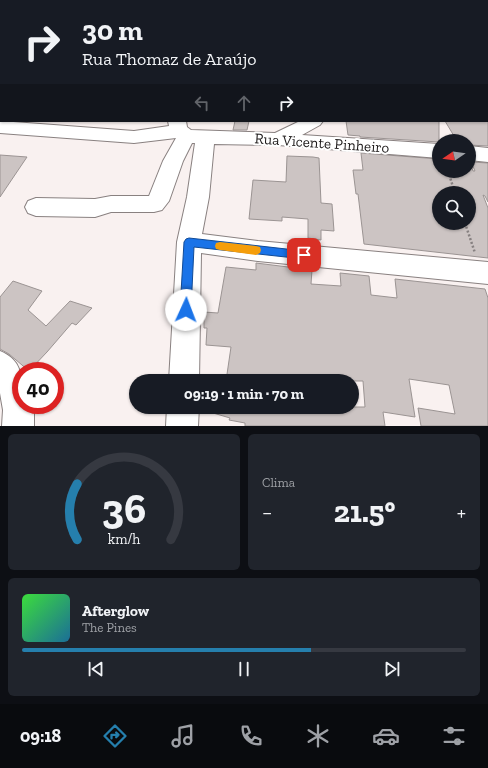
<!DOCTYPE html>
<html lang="pt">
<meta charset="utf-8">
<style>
body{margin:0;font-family:"Zilla Slab",serif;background:#20242c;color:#f1f3f6;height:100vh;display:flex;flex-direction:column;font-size:15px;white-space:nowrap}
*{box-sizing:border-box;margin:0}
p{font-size:13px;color:#9ea1a6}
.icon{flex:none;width:22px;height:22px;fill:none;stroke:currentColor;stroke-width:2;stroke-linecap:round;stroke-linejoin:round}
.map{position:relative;height:426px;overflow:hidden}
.details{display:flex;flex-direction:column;gap:8px;padding:8px;background:#0d0f14;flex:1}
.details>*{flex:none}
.guide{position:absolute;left:0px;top:0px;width:488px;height:122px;box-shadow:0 1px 3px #0004;background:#171b24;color:#f1f3f6;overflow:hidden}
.needle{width:26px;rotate:257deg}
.controls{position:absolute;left:432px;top:134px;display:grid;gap:8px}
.controls a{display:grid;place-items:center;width:44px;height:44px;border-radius:50%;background:#171b24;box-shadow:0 1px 3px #0004;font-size:20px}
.speed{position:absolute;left:12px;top:362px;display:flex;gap:8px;font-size:20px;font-weight:700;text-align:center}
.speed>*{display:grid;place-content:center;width:52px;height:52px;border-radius:50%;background:#171b24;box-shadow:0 1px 3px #0004;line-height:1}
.speed .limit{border:6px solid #d22;background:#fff;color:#111}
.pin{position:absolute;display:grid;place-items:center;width:34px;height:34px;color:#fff;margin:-17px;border-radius:8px;box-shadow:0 2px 6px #0006}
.me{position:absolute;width:44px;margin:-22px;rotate:2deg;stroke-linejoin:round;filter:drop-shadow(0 0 3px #0008)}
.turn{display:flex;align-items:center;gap:14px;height:84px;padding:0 16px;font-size:18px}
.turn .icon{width:52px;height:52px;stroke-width:2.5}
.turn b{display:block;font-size:28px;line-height:34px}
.lanes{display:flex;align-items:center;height:38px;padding:0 16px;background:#0003;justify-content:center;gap:20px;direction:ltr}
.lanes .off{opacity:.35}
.big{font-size:30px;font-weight:700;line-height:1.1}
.details .card{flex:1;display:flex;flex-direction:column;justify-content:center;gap:6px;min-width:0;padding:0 14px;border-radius:6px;background:#20242c}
.details .dial{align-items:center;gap:0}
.dial svg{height:104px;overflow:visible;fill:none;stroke:#363941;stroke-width:7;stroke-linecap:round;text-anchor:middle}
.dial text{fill:#f1f3f6;stroke:none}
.song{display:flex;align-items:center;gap:12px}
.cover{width:48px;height:48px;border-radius:6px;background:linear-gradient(135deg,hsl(120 70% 55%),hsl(200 70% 35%))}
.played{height:4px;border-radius:2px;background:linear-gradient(90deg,#257fad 65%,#363941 65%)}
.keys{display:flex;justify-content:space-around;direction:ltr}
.heat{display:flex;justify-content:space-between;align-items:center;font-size:22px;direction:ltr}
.details .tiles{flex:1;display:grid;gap:8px;grid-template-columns:1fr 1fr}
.card:last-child{grid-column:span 2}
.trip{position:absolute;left:129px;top:374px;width:230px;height:40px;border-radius:20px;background:#171b24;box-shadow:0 1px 3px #0004;font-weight:700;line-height:40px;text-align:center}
.tabs{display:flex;height:64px;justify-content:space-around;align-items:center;background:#090b0e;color:#9ea1a6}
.tabs .icon{width:28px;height:28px}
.tabs .selected{color:#257fad}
.tabs b{font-size:18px;color:#f1f3f6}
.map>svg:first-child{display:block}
</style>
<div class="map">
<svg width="488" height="426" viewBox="0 0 488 426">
<rect width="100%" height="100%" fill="#f9f1f0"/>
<path fill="#ccc4c3" stroke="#9b9493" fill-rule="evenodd" d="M235 121H249L247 130H233Z
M346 121H439V142L360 137V136L348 135Z
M445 121H488V146L469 145V141H457Z
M361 153 439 159V171H469L470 162 473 171H475L471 162 488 163V202L485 196 483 195 488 208V258L364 244 358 194H356L353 170H363ZM439 193H469V223H439Z
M0 155 27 157 0 197Z
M287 156 313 157 319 158 321 203 332 204 334 231 321 230V240L308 238V219L282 217V221L249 219 253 180 286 182Z
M256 263 312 270 311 284 341 286 340 273 369 276 371 295 397 298 395 279 485 289 488 298V426H421L418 408 455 414 449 385 409 379 415 417 383 412 385 426H245V423L229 420 230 418 203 410 204 407H365L363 381H226L231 347 206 345 207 328H204V312L218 313 226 267 256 270Z
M13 281 42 291 28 310 46 326 70 301 92 308 76 325 72 323 47 352 29 371 9 354 0 349V297Z"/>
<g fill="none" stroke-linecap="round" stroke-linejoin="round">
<defs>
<path id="minor" d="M57 0H71L72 1H58Z
M100 0H115L116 1H101Z
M177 0H189L190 1H178Z
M318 0H331L332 1H319Z
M0 29H1V37H0Z
M487 76H488V86H487Z
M0 103H1V113H0Z
M0 121 134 131 169 126 168 121H186L187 127 191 130 275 133 300 121H323L320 125 302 135 439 144V158L278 145 214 144 209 197 202 234 258 241 488 262V284L258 261 201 253 199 381H169L177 242 187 197 195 143H192L183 161 169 201 162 210 154 212H111L95 217 36 216 28 213 25 207 28 201 36 198 95 199 111 196H149L163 161 176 138 134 143 0 133Z
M469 146 488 148V162L469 160Z
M0 351C26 362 21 381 21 405H34V426H2L3 410 0 393Z
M167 407H199L198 426H166Z"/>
</defs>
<use href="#minor" stroke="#898180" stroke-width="2"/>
<path stroke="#878181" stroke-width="2.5" stroke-dasharray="2 2" stroke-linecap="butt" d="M448 171 455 193
M465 223 475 253"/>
<use href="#minor" fill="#fff" fill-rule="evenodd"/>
</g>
<path fill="#1a73e8" stroke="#114b97" d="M189 238 304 251 307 252 309 255 307 258 304 259 194 247 191 310 190 314 186 315 182 314 180 310 184 242 186 239Z"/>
<path fill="#f59e0b" d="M220 242 256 246 260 247 261 250 260 253 256 255 220 250 216 249 215 246 216 243Z"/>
<g text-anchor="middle" stroke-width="4" stroke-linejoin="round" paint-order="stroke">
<g font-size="15" fill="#1d1a1a" stroke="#fff">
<text transform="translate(322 143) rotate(4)" y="5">Rua Vicente Pinheiro</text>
</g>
</g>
</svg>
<div class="controls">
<a><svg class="needle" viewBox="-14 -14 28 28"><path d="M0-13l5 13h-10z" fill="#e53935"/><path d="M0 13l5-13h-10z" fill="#9ea1a6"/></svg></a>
<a><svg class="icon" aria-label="search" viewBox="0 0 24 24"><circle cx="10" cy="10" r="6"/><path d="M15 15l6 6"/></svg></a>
</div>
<div class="speed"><div class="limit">40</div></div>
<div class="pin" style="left:304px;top:255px;background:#d93025"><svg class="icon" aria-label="arrive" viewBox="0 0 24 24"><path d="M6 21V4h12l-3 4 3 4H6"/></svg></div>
<svg class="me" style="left:186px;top:310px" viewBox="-20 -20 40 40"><circle r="19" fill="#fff"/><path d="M0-13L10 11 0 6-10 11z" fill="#1a73e8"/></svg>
<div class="trip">09:19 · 1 min · 70 m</div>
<div class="guide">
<div class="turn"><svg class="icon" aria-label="right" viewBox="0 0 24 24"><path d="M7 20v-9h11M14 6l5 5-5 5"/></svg><div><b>30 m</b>Rua Thomaz de Araújo</div></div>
<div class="lanes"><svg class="icon off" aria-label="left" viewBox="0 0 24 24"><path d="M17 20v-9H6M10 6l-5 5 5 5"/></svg><svg class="icon off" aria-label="ahead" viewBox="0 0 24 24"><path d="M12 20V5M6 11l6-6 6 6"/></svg><svg class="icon" aria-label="right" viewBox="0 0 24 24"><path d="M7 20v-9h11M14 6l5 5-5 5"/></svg></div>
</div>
</div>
<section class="details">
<div class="tiles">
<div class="card dial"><svg viewBox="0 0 100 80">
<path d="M14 69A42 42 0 1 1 86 69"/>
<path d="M14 69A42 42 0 0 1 14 26" stroke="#257fad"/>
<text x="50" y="56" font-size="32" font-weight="700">36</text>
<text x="50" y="72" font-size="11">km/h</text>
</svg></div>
<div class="card"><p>Clima</p>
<div class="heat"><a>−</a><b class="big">21.5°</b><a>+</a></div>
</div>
<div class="card">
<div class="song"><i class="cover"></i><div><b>Afterglow</b><p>The Pines</p></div></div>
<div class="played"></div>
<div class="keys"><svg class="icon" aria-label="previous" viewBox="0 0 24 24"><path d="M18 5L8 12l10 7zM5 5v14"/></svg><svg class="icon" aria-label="pause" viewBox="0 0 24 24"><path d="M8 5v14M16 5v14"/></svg><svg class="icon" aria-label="next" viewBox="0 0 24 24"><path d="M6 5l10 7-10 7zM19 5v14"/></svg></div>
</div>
</div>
</section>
<nav class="tabs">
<b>09:18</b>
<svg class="icon selected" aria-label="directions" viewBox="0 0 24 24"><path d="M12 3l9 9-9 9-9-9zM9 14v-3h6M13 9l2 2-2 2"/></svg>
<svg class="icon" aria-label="music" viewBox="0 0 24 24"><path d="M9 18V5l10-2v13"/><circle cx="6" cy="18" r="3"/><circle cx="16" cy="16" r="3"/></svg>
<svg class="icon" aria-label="phone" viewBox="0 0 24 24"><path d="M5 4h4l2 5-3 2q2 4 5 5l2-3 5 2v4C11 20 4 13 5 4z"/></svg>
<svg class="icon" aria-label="climate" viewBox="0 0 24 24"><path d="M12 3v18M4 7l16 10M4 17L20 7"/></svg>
<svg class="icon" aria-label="car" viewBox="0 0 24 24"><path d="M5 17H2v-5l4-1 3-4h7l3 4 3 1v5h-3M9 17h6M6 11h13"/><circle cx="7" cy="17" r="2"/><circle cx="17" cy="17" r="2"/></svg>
<svg class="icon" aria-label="filters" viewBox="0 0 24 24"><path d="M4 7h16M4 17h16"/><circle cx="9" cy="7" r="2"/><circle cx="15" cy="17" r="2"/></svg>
</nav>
